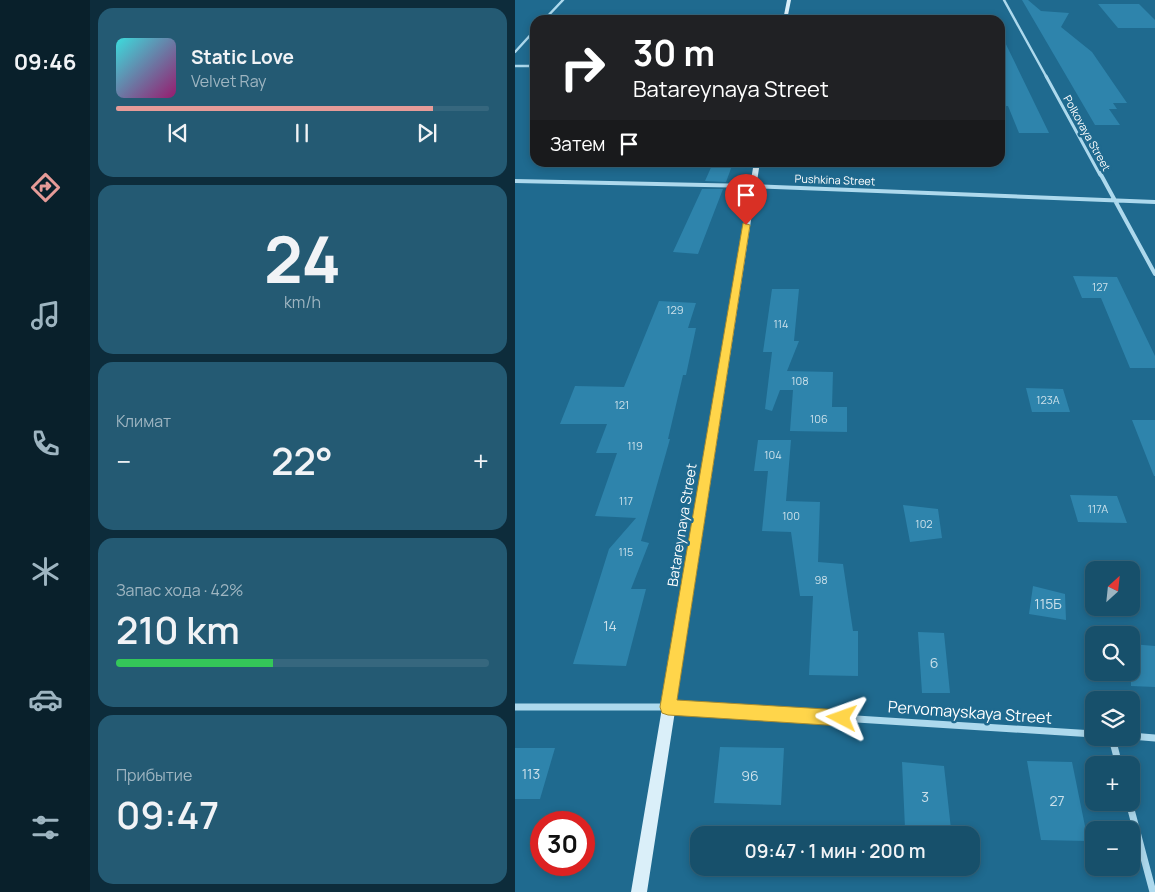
<!DOCTYPE html>
<html lang="ru">
<meta charset="utf-8">
<style>
body{margin:0;font-family:Manrope,sans-serif;background:#245a73;color:#f1f3f6;height:100vh;display:flex;flex-direction:column;font-size:19px;white-space:nowrap}
*{box-sizing:border-box;margin:0}
p{font-size:16px;color:#9eb5c1}
.icon{flex:none;width:28px;height:28px;fill:none;stroke:currentColor;stroke-width:2;stroke-linecap:round;stroke-linejoin:round}
.map{position:relative;flex:1;overflow:hidden}
.details{display:flex;flex-direction:column;gap:8px;padding:8px;background:#0d2c3b;width:425px}
.details>*{flex:none}
.hud{position:absolute;left:15px;top:15px;width:475px;height:152px;border-radius:15px;box-shadow:0 2px 8px #0003,0 0 0 1px #36677e;background:#202124;color:#fff;overflow:hidden}
.needle{width:32px;rotate:27deg}
.controls{position:absolute;left:570px;top:561px;display:grid;gap:10px}
.controls a{display:grid;place-items:center;width:55px;height:55px;border-radius:10px;background:#17506b;box-shadow:0 2px 8px #0003,0 0 0 1px #36677e;font-size:25px}
.speed{position:absolute;left:15px;top:811px;display:flex;gap:10px;font-size:25px;font-weight:700;text-align:center}
.speed>*{display:grid;place-content:center;width:65px;height:65px;border-radius:50%;background:#17506b;box-shadow:0 2px 8px #0003,0 0 0 1px #36677e;line-height:1}
.speed .limit{border:8px solid #d22;background:#fff;color:#111}
.pin{position:absolute;display:grid;place-items:center;width:42px;height:42px;color:#fff;margin:-51px -21px;border-radius:50% 50% 50% 0;rotate:-45deg;box-shadow:0 0 5px #0007}
.pin .icon{rotate:45deg}
.me{position:absolute;width:55px;margin:-28px;rotate:274deg;stroke-linejoin:round;filter:drop-shadow(0 0 4px #0008)}
.turn{display:flex;align-items:center;gap:18px;height:105px;padding:0 20px;font-size:22px}
.turn .icon{width:65px;height:65px;stroke-width:2.5}
.turn b{display:block;font-size:35px;line-height:42px}
.then{display:flex;align-items:center;height:48px;padding:0 20px;background:#0003;gap:10px;font-size:19px}
.big{font-size:38px;font-weight:600;line-height:1.1}
.details .widget{flex:1;display:flex;flex-direction:column;justify-content:center;gap:8px;min-width:0;padding:0 18px;border-radius:15px;background:#245a73}
.details .dial{align-items:center;gap:0}
.dial b{font-size:65px;line-height:1}
.song{display:flex;align-items:center;gap:15px}
.cover{width:60px;height:60px;border-radius:8px;background:linear-gradient(135deg,hsl(180 70% 55%),hsl(320 70% 35%))}
.played{height:5px;border-radius:2px;background:linear-gradient(90deg,#e69b98 85%,#36677e 85%)}
.keys{display:flex;justify-content:space-around;direction:ltr}
.heat{display:flex;justify-content:space-between;align-items:center;font-size:28px;direction:ltr}
.charge{height:8px;border-radius:4px;background:linear-gradient(90deg,#34c759 42%,#36677e 0)}
.trip{position:absolute;left:175px;top:826px;width:290px;height:50px;border-radius:15px;background:#17506b;box-shadow:0 2px 8px #0003,0 0 0 1px #36677e;font-weight:600;line-height:50px;text-align:center}
main{display:flex;flex:1;min-height:0}
.tabs{display:flex;flex-direction:column;width:90px;justify-content:space-around;align-items:center;background:#09202b;color:#9eb5c1}
.tabs .icon{width:35px;height:35px}
.tabs .current{color:#e69b98}
.tabs b{font-size:22px;color:#f1f3f6}
.map>svg:first-child{display:block}
</style>
<main>
<nav class="tabs">
<b>09:46</b>
<svg class="icon current" aria-label="directions" viewBox="0 0 24 24"><path d="M12 3l9 9-9 9-9-9zM9 14v-3h6M13 9l2 2-2 2"/></svg>
<svg class="icon" aria-label="music" viewBox="0 0 24 24"><path d="M9 18V5l10-2v13"/><circle cx="6" cy="18" r="3"/><circle cx="16" cy="16" r="3"/></svg>
<svg class="icon" aria-label="phone" viewBox="0 0 24 24"><path d="M5 4h4l2 5-3 2q2 4 5 5l2-3 5 2v4C11 20 4 13 5 4z"/></svg>
<svg class="icon" aria-label="climate" viewBox="0 0 24 24"><path d="M12 3v18M4 7l16 10M4 17L20 7"/></svg>
<svg class="icon" aria-label="car" viewBox="0 0 24 24"><path d="M5 17H2v-5l4-1 3-4h7l3 4 3 1v5h-3M9 17h6M6 11h13"/><circle cx="7" cy="17" r="2"/><circle cx="17" cy="17" r="2"/></svg>
<svg class="icon" aria-label="filters" viewBox="0 0 24 24"><path d="M4 7h16M4 17h16"/><circle cx="9" cy="7" r="2"/><circle cx="15" cy="17" r="2"/></svg>
</nav>
<section class="details">
<div class="widget">
<div class="song"><i class="cover"></i><div><b>Static Love</b><p>Velvet Ray</p></div></div>
<div class="played"></div>
<div class="keys"><svg class="icon" aria-label="previous" viewBox="0 0 24 24"><path d="M18 5L8 12l10 7zM5 5v14"/></svg><svg class="icon" aria-label="pause" viewBox="0 0 24 24"><path d="M8 5v14M16 5v14"/></svg><svg class="icon" aria-label="next" viewBox="0 0 24 24"><path d="M6 5l10 7-10 7zM19 5v14"/></svg></div>
</div>
<div class="widget dial"><b>24</b><p>km/h</p></div>
<div class="widget"><p>Климат</p>
<div class="heat"><a>−</a><b class="big">22°</b><a>+</a></div>
</div>
<div class="widget"><p>Запас хода · 42%</p><b class="big">210 km</b><div class="charge"></div></div>
<div class="widget"><p>Прибытие</p><b class="big">09:47</b></div>
</section>
<div class="map">
<svg width="640" height="892" viewBox="0 0 640 892">
<rect width="100%" height="100%" fill="#1f6a8f"/>
<path fill="#2e84ac" d="M507 0H513L526 11 554 13 546 27 577 52 612 103H598L602 109H594L605 125H580Z
M583 4H624L640 20V28H603Z
M485 32 534 133H504L493 106H485Z
M198 163H218L211 182 190 181Z
M187 189H208L183 254 158 252Z
M558 276 602 277 640 356V368H615L586 298H567Z
M257 289H284L279 341H284L272 371 318 372 317 407H332V432L275 431 278 390H265L257 411 250 409 257 352H248Z
M144 301 181 303 173 328H181L171 375H168L153 439H155L126 541 134 543 116 589H131L111 666 58 664 94 549 121 518 80 516 102 453H81L92 424H45L60 386 109 387Z
M511 388 548 389 555 412H517Z
M617 420H640V476H639Z
M243 440H276L271 501 305 502 303 562 328 564 338 631H343V676L294 675 298 596H285L276 532 247 531 253 471H239Z
M555 495 602 496 612 523 563 522Z
M388 505 423 509 427 538 395 542Z
M518 586 550 594 551 620 514 614Z
M403 632 429 633 435 693H407Z
M616 644 640 646V687L616 686Z
M205 747 269 748 266 805 199 803Z
M0 748H40L25 799H0Z
M512 761 557 762 573 841 526 840Z
M387 762 429 766 436 829 390 828Z"/>
<g fill="none" stroke-linecap="round" stroke-linejoin="round">
<path stroke="#add9ed" stroke-width="2.5" d="M489 0 532 78
M29 20 48 0
M0 52 20 30
M0 66H20"/>
<path stroke="#add9ed" stroke-width="3" d="M531 76 585 175"/>
<path stroke="#add9ed" stroke-width="4" d="M585 173 640 274
M0 181 237 186 640 202"/>
<path stroke="#add9ed" stroke-width="7" d="M0 707H153L579 734
M616 736 640 738
M597 738 604 765
M614 802 638 892"/>
<path fill="#daeff9" fill-rule="evenodd" d="M272 0H276L272 20H268Z
M239 162H245L132 892H116Z"/>
</g>
<path fill="#ffd54a" stroke="#a68a30" d="M228 223 235 225 162 700 327 710 333 713 335 718 333 724 327 726 153 715 147 713 145 707Z"/>
<g text-anchor="middle" stroke-width="5" stroke-linejoin="round" paint-order="stroke">
<g font-size="11" fill="#fff" stroke="#1f6a8f">
<text transform="translate(572 133) rotate(61)" y="4">Polkovaya Street</text>
<text transform="translate(320 180) rotate(2)" y="4">Pushkina Street</text>
</g>
<g font-size="11" fill="#cbe0ea">
<text x="585" y="291">127</text>
<text x="160" y="314">129</text>
<text x="266" y="328">114</text>
<text x="285" y="385">108</text>
<text x="533" y="404">123А</text>
<text x="107" y="409">121</text>
<text x="304" y="423">106</text>
<text x="120" y="450">119</text>
<text x="258" y="459">104</text>
<text x="111" y="505">117</text>
<text x="583" y="513">117А</text>
<text x="276" y="520">100</text>
<text x="409" y="528">102</text>
<text x="111" y="556">115</text>
<text x="306" y="584">98</text>
</g>
<g font-size="14" fill="#fff" stroke="#1f6a8f">
<text transform="translate(167 525) rotate(-81)" y="5">Batareynaya Street</text>
</g>
<g font-size="14" fill="#cbe0ea">
<text x="533" y="609">115Б</text>
<text x="95" y="631">14</text>
<text x="419" y="668">6</text>
<text x="16" y="779">113</text>
<text x="235" y="781">96</text>
<text x="410" y="802">3</text>
<text x="542" y="806">27</text>
</g>
<g font-size="16" fill="#fff" stroke="#1f6a8f">
<text transform="translate(455 712) rotate(4)" y="6">Pervomayskaya Street</text>
</g>
</g>
</svg>
<div class="controls">
<a><svg class="needle" viewBox="-14 -14 28 28"><path d="M0-13l5 13h-10z" fill="#e53935"/><path d="M0 13l5-13h-10z" fill="#9eb5c1"/></svg></a>
<a><svg class="icon" aria-label="search" viewBox="0 0 24 24"><circle cx="10" cy="10" r="6"/><path d="M15 15l6 6"/></svg></a>
<a><svg class="icon" aria-label="layers" viewBox="0 0 24 24"><path d="M12 4l9 5-9 5-9-5zM3 14l9 5 9-5"/></svg></a>
<a>+</a>
<a>−</a>
</div>
<div class="speed"><div class="limit">30</div></div>
<div class="pin" style="left:231px;top:225px;background:#d93025"><svg class="icon" aria-label="arrive" viewBox="0 0 24 24"><path d="M6 21V4h12l-3 4 3 4H6"/></svg></div>
<svg class="me" style="left:327px;top:718px" viewBox="-20 -20 40 40"><path d="M0-17L14 15 0 8-14 15z" fill="#ffd54a" stroke="#fff" stroke-width="4"/></svg>
<div class="trip">09:47 · 1 мин · 200 m</div>
<div class="hud">
<div class="turn"><svg class="icon" aria-label="right" viewBox="0 0 24 24"><path d="M7 20v-9h11M14 6l5 5-5 5"/></svg><div><b>30 m</b>Batareynaya Street</div></div>
<div class="then">Затем<svg class="icon" aria-label="arrive" viewBox="0 0 24 24"><path d="M6 21V4h12l-3 4 3 4H6"/></svg></div>
</div>
</div>
</main>
